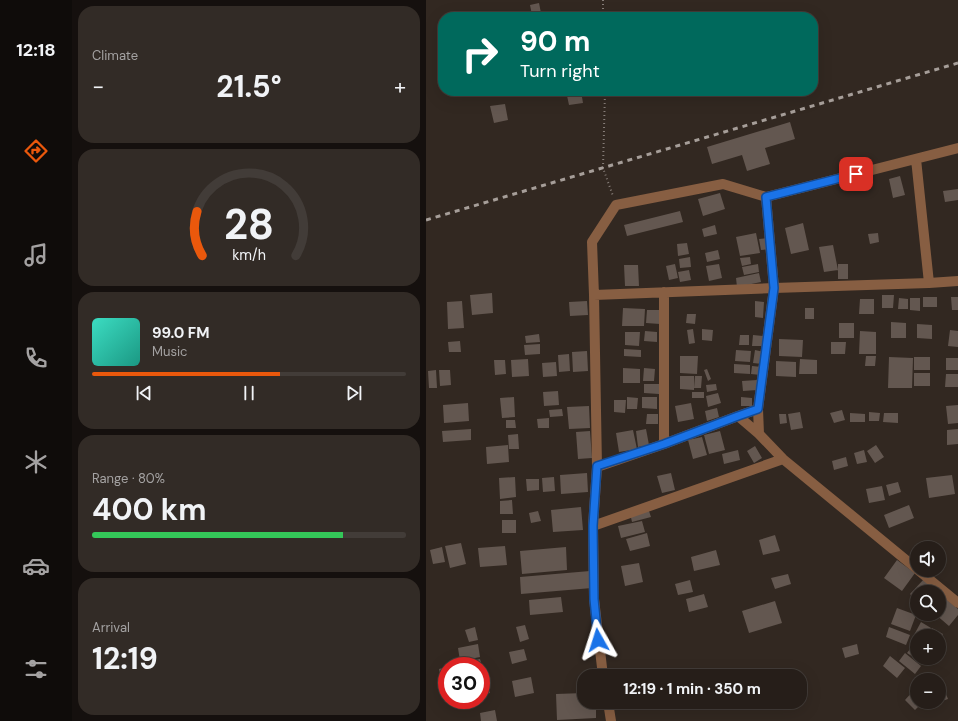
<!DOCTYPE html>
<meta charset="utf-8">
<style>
body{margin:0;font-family:"DM Sans",sans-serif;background:#322b26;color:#f1f3f6;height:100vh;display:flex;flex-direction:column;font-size:15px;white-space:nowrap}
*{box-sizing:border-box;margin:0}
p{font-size:13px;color:#a4a2a2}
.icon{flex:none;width:22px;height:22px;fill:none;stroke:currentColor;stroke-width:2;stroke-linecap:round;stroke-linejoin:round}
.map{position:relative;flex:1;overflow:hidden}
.panel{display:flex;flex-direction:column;gap:6px;padding:6px;background:#15100e;width:354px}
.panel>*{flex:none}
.hud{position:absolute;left:12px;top:12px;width:380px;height:84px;border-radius:16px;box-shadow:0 4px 16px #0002,0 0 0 1px #423c38;background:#00695c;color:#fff;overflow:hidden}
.controls{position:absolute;left:484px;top:541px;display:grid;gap:8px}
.controls a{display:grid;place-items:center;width:36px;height:36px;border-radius:50%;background:#261e19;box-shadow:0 4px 16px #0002,0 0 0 1px #423c38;font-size:20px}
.speed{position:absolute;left:12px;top:657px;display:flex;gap:8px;font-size:20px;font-weight:700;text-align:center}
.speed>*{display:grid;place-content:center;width:52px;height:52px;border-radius:50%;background:#261e19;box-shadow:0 4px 16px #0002,0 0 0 1px #423c38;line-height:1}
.speed .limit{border:6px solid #d22;background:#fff;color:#111}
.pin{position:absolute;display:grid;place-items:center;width:34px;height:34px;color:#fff;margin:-17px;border-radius:8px;box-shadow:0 2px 6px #0006}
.me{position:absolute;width:44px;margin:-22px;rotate:354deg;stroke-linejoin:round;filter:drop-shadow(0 0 3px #0008)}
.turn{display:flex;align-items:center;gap:14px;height:84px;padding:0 16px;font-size:18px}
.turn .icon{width:52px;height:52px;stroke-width:2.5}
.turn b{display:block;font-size:28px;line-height:34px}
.big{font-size:30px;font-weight:700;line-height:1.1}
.panel .tile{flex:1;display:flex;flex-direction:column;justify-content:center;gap:6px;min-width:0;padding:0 14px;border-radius:16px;background:#322b26}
.panel .dial{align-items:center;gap:0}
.dial svg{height:104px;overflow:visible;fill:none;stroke:#423c38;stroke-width:7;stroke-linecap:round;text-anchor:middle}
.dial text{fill:#f1f3f6;stroke:none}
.song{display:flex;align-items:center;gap:12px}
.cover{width:48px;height:48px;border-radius:6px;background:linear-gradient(135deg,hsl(170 70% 55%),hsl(170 70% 35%))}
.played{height:4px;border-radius:2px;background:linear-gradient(90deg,#ea580c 60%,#423c38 60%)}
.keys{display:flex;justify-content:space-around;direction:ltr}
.heat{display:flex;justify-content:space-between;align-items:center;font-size:22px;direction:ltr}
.charge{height:6px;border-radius:3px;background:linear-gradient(90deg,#34c759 80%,#423c38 0)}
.trip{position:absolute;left:151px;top:669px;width:230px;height:40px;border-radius:16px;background:#261e19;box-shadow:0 4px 16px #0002,0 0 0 1px #423c38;font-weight:700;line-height:40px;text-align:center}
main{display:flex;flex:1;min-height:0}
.menu{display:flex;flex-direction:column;width:72px;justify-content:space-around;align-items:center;background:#0f0c0a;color:#a4a2a2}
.menu .icon{width:28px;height:28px}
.menu .active{color:#ea580c}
.menu b{font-size:18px;color:#f1f3f6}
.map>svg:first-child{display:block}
</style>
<main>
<nav class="menu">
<b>12:18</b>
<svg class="icon active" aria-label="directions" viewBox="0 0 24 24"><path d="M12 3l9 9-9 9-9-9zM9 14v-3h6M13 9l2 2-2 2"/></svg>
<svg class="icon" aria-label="music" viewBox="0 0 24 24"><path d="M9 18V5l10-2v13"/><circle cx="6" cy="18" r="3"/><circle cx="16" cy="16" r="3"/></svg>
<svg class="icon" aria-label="phone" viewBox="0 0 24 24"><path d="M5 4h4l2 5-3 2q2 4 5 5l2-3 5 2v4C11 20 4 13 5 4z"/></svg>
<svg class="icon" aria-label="climate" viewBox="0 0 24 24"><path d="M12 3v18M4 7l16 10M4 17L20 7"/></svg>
<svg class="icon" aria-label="car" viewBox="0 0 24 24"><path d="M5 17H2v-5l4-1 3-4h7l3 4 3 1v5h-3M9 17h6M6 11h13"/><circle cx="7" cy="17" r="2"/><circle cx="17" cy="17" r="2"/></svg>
<svg class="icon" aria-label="filters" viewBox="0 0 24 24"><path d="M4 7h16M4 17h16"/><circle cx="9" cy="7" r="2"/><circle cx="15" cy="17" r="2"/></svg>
</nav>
<section class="panel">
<div class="tile"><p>Climate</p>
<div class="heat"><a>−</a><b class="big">21.5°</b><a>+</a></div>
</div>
<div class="tile dial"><svg viewBox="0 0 100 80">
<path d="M14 69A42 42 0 1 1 86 69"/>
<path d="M14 69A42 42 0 0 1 10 35" stroke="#ea580c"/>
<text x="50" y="56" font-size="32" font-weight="700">28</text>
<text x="50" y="72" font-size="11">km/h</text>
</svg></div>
<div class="tile">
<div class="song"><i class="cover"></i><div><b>99.0 FM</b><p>Music</p></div></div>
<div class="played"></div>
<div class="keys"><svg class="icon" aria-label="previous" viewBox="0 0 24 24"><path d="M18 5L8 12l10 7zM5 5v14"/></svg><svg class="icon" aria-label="pause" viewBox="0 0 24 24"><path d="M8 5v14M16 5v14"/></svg><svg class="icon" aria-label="next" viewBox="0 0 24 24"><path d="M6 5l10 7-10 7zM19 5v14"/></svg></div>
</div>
<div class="tile"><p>Range · 80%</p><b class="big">400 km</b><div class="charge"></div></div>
<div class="tile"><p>Arrival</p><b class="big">12:19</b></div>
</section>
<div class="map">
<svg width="532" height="721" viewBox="0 0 532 721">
<rect width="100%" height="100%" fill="#322821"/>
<path fill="#635750" d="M113 3 115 13 106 15 104 5Z
M140 91H155L157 103 143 105Z
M79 104 82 120 68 123 64 106Z
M364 122 369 139 339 148 344 164 321 171 316 155 286 164 281 147Z
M474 176 479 195 467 198 463 179Z
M532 189V200L519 202 517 191Z
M294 193 299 209 277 216 272 199Z
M254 211 257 222 201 236 198 225Z
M377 223 383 250 365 254 359 228Z
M289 225 291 234 278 237 276 229Z
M330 233 334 253 314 256 310 237Z
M452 233 453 242 444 244 442 234Z
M341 238 343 249 335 250 333 239Z
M261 243 263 254 252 256 251 244Z
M407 245 412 270 398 272 393 247Z
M292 250 294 259 281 262 279 253Z
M264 257 265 267 254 268 253 259Z
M324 257 325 264 316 266 314 258Z
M249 264 252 278 243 280 240 266Z
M293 264 296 278 283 281 280 266Z
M332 264 333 272 318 275 316 267Z
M412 264H422V279H412Z
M198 265H212L213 286H199Z
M263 270 265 280 254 282 252 272Z
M333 273 335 282 311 287 310 278Z
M66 293 67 313 46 315 44 295Z
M456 295H468L467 308H456Z
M497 297H511V307H497Z
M525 297H532V310H526Z
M473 298 482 299V309H472Z
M484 298H494V311L484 310Z
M434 299H448V314H433Z
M36 301 38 328 22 329 21 302Z
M161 301 162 315 144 316 143 302Z
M329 301 338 302 337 318 329 317Z
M197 308 219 309 218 326H196Z
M379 308H388V319H379Z
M221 310H234V324L220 323Z
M261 314H270L269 324 260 323Z
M465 322 480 323V338H465Z
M413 323H428V338H413Z
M491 324 506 325V339L491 338Z
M267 329 269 343 263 344 261 330Z
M276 329 287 330 286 341 276 340Z
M524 330 532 331V347L522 346Z
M219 331 231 332V342L218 341Z
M434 331 450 332V354H433Z
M199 332H214L213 346 199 345Z
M113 334 114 342 100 343 99 336Z
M314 335H323V345H313Z
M327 335 337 336 336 346H326Z
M353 339 377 340 376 357 353 356Z
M34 341 35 352H23L22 342Z
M405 342H420L419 354H405Z
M114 344V354L99 355 98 345Z
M198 349 215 350V357L198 356Z
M310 350 325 351 324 362 309 361Z
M329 350 338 352 336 364 327 363Z
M161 351 162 371 147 372 146 352Z
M143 354 144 371 133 372 132 355Z
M254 356H272L271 374 254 373Z
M440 356H450L449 366H439Z
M463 357 487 358 486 388H462Z
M488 357H504V370H488Z
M520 358H532V370H520Z
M102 359 103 376 86 377 85 360Z
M374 359 391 360V374H373Z
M68 360H79L80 374 69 375Z
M350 361 370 362V377L350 376Z
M130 362 131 376 117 377 116 363Z
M308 364 324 365V374L308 373Z
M326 366 336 367 335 375 325 374Z
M197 368 214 369V383H197Z
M218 368 229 369 228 381H217Z
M281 369 285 379 282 381 278 370Z
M10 370 11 388H3L2 371Z
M13 370H24L25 385 14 386Z
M488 373H504V386H488Z
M520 374H532V387H519Z
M254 376H268V390L254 389Z
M269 376H276L275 388H268Z
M331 380V390L317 391 316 381Z
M218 384H233V394L218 393Z
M290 384 291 390 281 392 280 385Z
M132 391 133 405 118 406 117 392Z
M266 392H278V398H266Z
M292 393 295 403 282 407 280 396Z
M88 397 89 417 76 418 74 398Z
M201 397 212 398 211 409H201Z
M216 397H231V409L216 408Z
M315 397 326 398V406H315Z
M188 400H200L199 413 188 412Z
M42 403 43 421 18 423 17 405Z
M265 403 268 419 252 422 249 406Z
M532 405V423L522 424 520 406Z
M163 406 164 428 143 429 141 407Z
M291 408 293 417 281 421 279 411Z
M136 409 137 416 124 417 123 410Z
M416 410 419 420 408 423 404 413Z
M374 412 377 428 365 430 362 414Z
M443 412 454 413 453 421H443Z
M424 413 439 414V422H424Z
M458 413H472V423L457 422Z
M221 414H232V424H220Z
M353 414H360L361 423 354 424Z
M123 418V428H112L111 419Z
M80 420H89L90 428H80Z
M45 429V440L17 442 16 431Z
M220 429 223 445 212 447 210 431Z
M532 429V444L521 445V430Z
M207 430 211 449 193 452 190 433Z
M164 431 166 458 152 459 150 432Z
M294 431 299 450 283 454 278 435Z
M92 434 93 449H83L82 435Z
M276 437 281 455 267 459 262 440Z
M82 445 83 462 61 464 60 447Z
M450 445 458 457 449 463 441 451Z
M329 446 336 458 328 463 321 451Z
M312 450 314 460 298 464 296 454Z
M438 450 441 462 431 464 428 453Z
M420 457 422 466 408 470 406 461Z
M161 473 162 492 135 494 134 475Z
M245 473 249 490 236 493 231 476Z
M526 475 529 494 503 498 500 478Z
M89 477 90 497 74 499 73 478Z
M128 477 129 491 117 492 116 478Z
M100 479H113V490L101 491Z
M472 482 475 492 463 496 460 485Z
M456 486 459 500 443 503 440 489Z
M86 500 87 514H74V501Z
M483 505 488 518 463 528 458 515Z
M155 507 157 530 127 532 125 510Z
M222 508 225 517 206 522 204 513Z
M112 511 115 521 105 523 103 513Z
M76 520H90V533H76Z
M216 521 219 532 195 538 192 526Z
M221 533 224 546 204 551 200 539Z
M349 535 354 551 337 555 333 540Z
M35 543 40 564 24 568 19 546Z
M79 546 81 565 54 567 52 548Z
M16 547 19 562 7 564 4 550Z
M140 547 141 570 96 574 94 551Z
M290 550 294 565 268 571 265 557Z
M471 560 489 573 476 591 458 578Z
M213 563 217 582 199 586 195 566Z
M164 571 166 588 95 594 94 577Z
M362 574 365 584 349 589 345 578Z
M498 579 511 591 510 592H491V601L484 594Z
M264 580 267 592 252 595 249 584Z
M278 594 282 607 263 612 260 599Z
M135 597 137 612 104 615 103 600Z
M520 599 532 609V615L523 626 509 614H513V606Z
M349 601 356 623 323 633 316 611Z
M471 608 490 615 484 631 465 624Z
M495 622 505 628 500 636H491L488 635Z
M99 625 103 639 94 642 90 627Z
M49 627 52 640 43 642 39 630Z
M463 627 484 635 480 645 460 637Z
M506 628 517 634 513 642V636H502Z
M52 644 54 657 34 661 32 648Z
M431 644 433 654 419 658 416 648Z
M488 644 491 646V658H502L498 664 481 653Z
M98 649 101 660 86 664 83 652Z
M479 653 495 666 489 674 473 661Z
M464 656 479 668 471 678 457 666Z
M54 659 56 666H37L36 663Z
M21 667V678L15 679 13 669Z
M59 673 64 693 55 695V674Z
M105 677 108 693 89 697 86 681Z
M518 689 522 699 513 702V691Z
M488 690 491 694V702H497L489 710 479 700Z
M158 693V702H170V718L131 720 130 694Z
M69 710 71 721H55L54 713Z"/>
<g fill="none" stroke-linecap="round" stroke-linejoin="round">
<path stroke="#867d78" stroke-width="2" stroke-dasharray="1 3" stroke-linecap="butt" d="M177 0V17
M179 91 177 168 187 196"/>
<path stroke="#875e42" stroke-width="10" d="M490 159 503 283
M340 197 348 288 332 409 333 434 357 459 491 569
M168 295 348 288 503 283 532 281
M312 416 333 434
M238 444V292
M171 467 238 444 312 416 332 409
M167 526 357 459
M492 570 532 603
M177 676 168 599 167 526 171 467 168 295 166 242 190 205 297 184 340 197 532 148
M182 702 185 721"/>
<path stroke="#a69e99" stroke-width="3" stroke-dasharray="5 5" stroke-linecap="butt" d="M0 220 532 63"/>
</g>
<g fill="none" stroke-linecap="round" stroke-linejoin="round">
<defs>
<path id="route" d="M172 640 168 599 167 526 171 466 238 444 312 416 332 409 348 288 340 197 430 174"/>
</defs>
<use href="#route" stroke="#114b97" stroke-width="10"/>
<use href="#route" stroke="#1a73e8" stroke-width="7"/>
</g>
</svg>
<div class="controls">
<a><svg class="icon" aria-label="sound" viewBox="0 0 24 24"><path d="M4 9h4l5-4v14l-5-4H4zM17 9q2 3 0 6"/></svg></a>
<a><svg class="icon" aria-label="search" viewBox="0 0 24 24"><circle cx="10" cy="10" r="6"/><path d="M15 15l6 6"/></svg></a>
<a>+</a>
<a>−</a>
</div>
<div class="speed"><div class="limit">30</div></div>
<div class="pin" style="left:430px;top:174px;background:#d93025"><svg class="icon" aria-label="arrive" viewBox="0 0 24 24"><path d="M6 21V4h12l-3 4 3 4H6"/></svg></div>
<svg class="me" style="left:172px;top:640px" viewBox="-20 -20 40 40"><path d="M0-17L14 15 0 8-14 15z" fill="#1a73e8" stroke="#fff" stroke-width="4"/></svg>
<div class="trip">12:19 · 1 min · 350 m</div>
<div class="hud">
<div class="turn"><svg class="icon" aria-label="right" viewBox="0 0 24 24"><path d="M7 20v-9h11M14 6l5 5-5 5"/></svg><div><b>90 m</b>Turn right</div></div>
</div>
</div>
</main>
